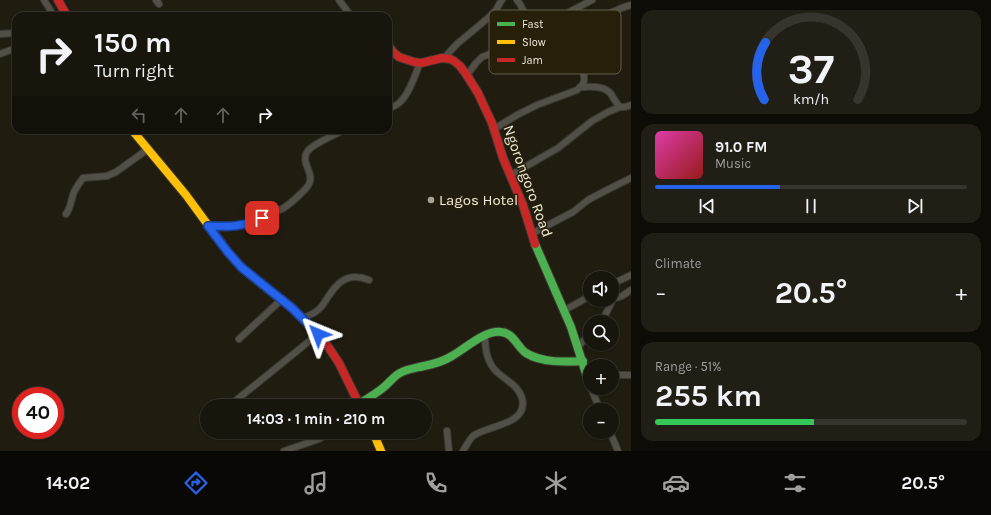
<!DOCTYPE html>
<meta charset="utf-8">
<style>
body{margin:0;font-family:Karla,sans-serif;background:#211e15;color:#f1f3f6;height:100vh;display:flex;flex-direction:column;font-size:15px;white-space:nowrap}
*{box-sizing:border-box;margin:0}
p{font-size:13px;color:#9f9f9d}
.icon{flex:none;width:22px;height:22px;fill:none;stroke:currentColor;stroke-width:2;stroke-linecap:round;stroke-linejoin:round}
.map{position:relative;flex:1;overflow:hidden}
.side{display:flex;flex-direction:column;gap:10px;padding:10px;background:#0d0c07;width:360px}
.side>*{flex:none}
.banner{position:absolute;left:12px;top:12px;width:380px;height:122px;border-radius:12px;box-shadow:0 1px 3px #0004,0 0 0 1px #36342d;background:#18150c;color:#f1f3f6;overflow:hidden}
.buttons{position:absolute;left:583px;top:271px;display:grid;gap:8px}
.buttons a{display:grid;place-items:center;width:36px;height:36px;border-radius:50%;background:#18150c;box-shadow:0 1px 3px #0004,0 0 0 1px #36342d;font-size:20px}
.speed{position:absolute;left:12px;top:387px;display:flex;gap:8px;font-size:20px;font-weight:700;text-align:center}
.speed>*{display:grid;place-content:center;width:52px;height:52px;border-radius:50%;background:#18150c;box-shadow:0 1px 3px #0004,0 0 0 1px #36342d;line-height:1}
.speed .limit{border:6px solid #d22;background:#fff;color:#111}
.pin{position:absolute;display:grid;place-items:center;width:34px;height:34px;color:#fff;margin:-17px;border-radius:8px;box-shadow:0 2px 6px #0006}
.me{position:absolute;width:44px;margin:-22px;rotate:316deg;stroke-linejoin:round;filter:drop-shadow(0 0 3px #0008)}
.turn{display:flex;align-items:center;gap:14px;height:84px;padding:0 16px;font-size:18px}
.turn .icon{width:52px;height:52px;stroke-width:2.5}
.turn b{display:block;font-size:28px;line-height:34px}
.lanes{display:flex;align-items:center;height:38px;padding:0 16px;background:#0003;justify-content:center;gap:20px;direction:ltr}
.lanes .off{opacity:.35}
.big{font-size:30px;font-weight:700;line-height:1.1}
.side .widget{flex:1;display:flex;flex-direction:column;justify-content:center;gap:6px;min-width:0;padding:0 14px;border-radius:12px;background:#211e15}
.side .dial{align-items:center;gap:0}
.dial svg{height:104px;overflow:visible;fill:none;stroke:#36342d;stroke-width:7;stroke-linecap:round;text-anchor:middle}
.dial text{fill:#f1f3f6;stroke:none}
.song{display:flex;align-items:center;gap:12px}
.cover{width:48px;height:48px;border-radius:6px;background:linear-gradient(135deg,hsl(320 70% 55%),hsl(0 70% 35%))}
.played{height:4px;border-radius:2px;background:linear-gradient(90deg,#2563eb 40%,#36342d 40%)}
.keys{display:flex;justify-content:space-around;direction:ltr}
.heat{display:flex;justify-content:space-between;align-items:center;font-size:22px;direction:ltr}
.charge{height:6px;border-radius:3px;background:linear-gradient(90deg,#34c759 51%,#36342d 0)}
.trip{position:absolute;left:200px;top:399px;width:232px;height:40px;border-radius:20px;background:#18150c;box-shadow:0 1px 3px #0004,0 0 0 1px #36342d;font-weight:700;line-height:40px;text-align:center}
.tab-bar{display:flex;height:64px;justify-content:space-around;align-items:center;background:#0a0805;color:#9f9f9d}
.tab-bar .icon{width:28px;height:28px}
.tab-bar .active{color:#2563eb}
.tab-bar b{font-size:18px;color:#f1f3f6}
main{display:flex;flex:1;min-height:0}
.map>svg:first-child{display:block}
</style>
<main>
<div class="map">
<svg width="631" height="451" viewBox="0 0 631 451">
<rect width="100%" height="100%" fill="#201c10"/>
<g fill="none" stroke-linecap="round" stroke-linejoin="round">
<defs>
<path id="street" d="M44 0 54 16
M156 0 159 4
M339 0 351 16
M517 0 520 4 530 24 537 32
M0 34 16 33
M0 54 16 48
M444 58 457 44 488 18 496 10 501 1 502 0
M467 75 476 63 482 57 515 44 537 32 556 19 592 0
M580 87C590 87 604 85 611 94 614 99 616 103 620 107H625L631 105
M388 109C392 107 396 106 399 103 409 95 415 75 420 63
M494 129 517 115 537 105 577 90C589 80 582 77 583 65 583 59 586 53 588 47 590 41 590 33 594 27 601 16 619 8 631 5
M511 175 558 148 592 121 608 112 620 107
M66 214C71 208 71 199 74 192 76 188 80 182 83 178L107 176 116 172 148 149
M208 227C219 227 229 228 239 226 250 224 261 218 271 214 275 212 281 210 285 207 290 204 307 189 309 184 315 173 300 163 307 152 312 144 335 135 344 130
M533 233 573 212 588 200 605 191 631 178
M612 284 631 275
M565 310 590 296
M303 318C308 316 314 314 319 309 324 305 326 299 330 294 340 279 351 273 369 280
M602 322 613 299 622 296 631 290
M239 339 281 300
M578 347 590 333
M612 375H631
M591 388 600 410
M229 406 318 334
M447 431 449 451
M610 432 618 451
M284 451 319 439 331 432
M463 451C466 446 469 440 473 436 488 425 529 425 522 398 518 385 505 380 496 371 487 362 485 349 485 337"/>
<path id="fast" d="M535 244 571 327 590 386
M359 404C367 399 377 393 384 387 390 382 394 376 400 373 407 369 416 368 424 366 434 364 444 361 452 356 466 348 485 330 501 332 514 333 517 347 526 353 542 363 565 362 583 361"/>
<path id="slow" d="M132 130 186 195 227 251 241 267 263 285
M373 432 381 451"/>
<path id="jam" d="M58 0 67 16
M388 45 393 52 399 57 414 62 421 63 442 58 450 59 454 61 460 66 466 74 478 93 492 123 503 158 523 205 535 244
M263 285 292 308 325 342 339 363 360 406"/>
</defs>
<use href="#street" stroke="#3b3830" stroke-width="8"/>
<use href="#fast" stroke="#3b3830" stroke-width="10"/>
<use href="#slow" stroke="#3b3830" stroke-width="10"/>
<use href="#jam" stroke="#3b3830" stroke-width="10"/>
<use href="#street" stroke="#514f46" stroke-width="6"/>
<use href="#fast" stroke="#4caf50" stroke-width="8"/>
<use href="#slow" stroke="#ffc107" stroke-width="8"/>
<use href="#jam" stroke="#c62828" stroke-width="8"/>
</g>
<g fill="none" stroke-linecap="round" stroke-linejoin="round">
<defs>
<path id="route" d="M262 218C242 227 230 227 208 226L227 251 241 267 292 308 318 334"/>
</defs>
<use href="#route" stroke="#184099" stroke-width="10"/>
<use href="#route" stroke="#2563eb" stroke-width="7"/>
</g>
<circle fill="#a7a396" stroke="#261f0a" stroke-width="1.5" cx="431" cy="200" r="4"/>
<g text-anchor="middle" stroke-width="3" stroke-linejoin="round" paint-order="stroke">
<g font-size="15" fill="#efebde" stroke="#261f0a">
<text transform="translate(528 181) rotate(70)" y="5">Ngorongoro Road</text>
</g>
<g font-size="15" fill="#efebde" stroke="#261f0a" text-anchor="start">
<text x="439" y="205">Lagos Hotel</text>
</g>
</g>
<rect x="489" y="10" width="132" height="64" rx="6" fill="#261f0a" stroke="#625c4a" stroke-width="1"/>
<rect x="497" y="22" width="18" height="4" fill="#4caf50"/>
<rect x="497" y="40" width="18" height="4" fill="#ffc107"/>
<rect x="497" y="58" width="18" height="4" fill="#c62828"/>
<g font-size="11" fill="#efebde">
<text x="522" y="28">Fast</text>
<text x="522" y="46">Slow</text>
<text x="522" y="64">Jam</text>
</g>
</svg>
<div class="buttons">
<a><svg class="icon" aria-label="sound" viewBox="0 0 24 24"><path d="M4 9h4l5-4v14l-5-4H4zM17 9q2 3 0 6"/></svg></a>
<a><svg class="icon" aria-label="search" viewBox="0 0 24 24"><circle cx="10" cy="10" r="6"/><path d="M15 15l6 6"/></svg></a>
<a>+</a>
<a>−</a>
</div>
<div class="speed"><div class="limit">40</div></div>
<div class="pin" style="left:262px;top:218px;background:#d93025"><svg class="icon" aria-label="arrive" viewBox="0 0 24 24"><path d="M6 21V4h12l-3 4 3 4H6"/></svg></div>
<svg class="me" style="left:318px;top:334px" viewBox="-20 -20 40 40"><path d="M0-17L14 15 0 8-14 15z" fill="#2563eb" stroke="#fff" stroke-width="4"/></svg>
<div class="trip">14:03 · 1 min · 210 m</div>
<div class="banner">
<div class="turn"><svg class="icon" aria-label="right" viewBox="0 0 24 24"><path d="M7 20v-9h11M14 6l5 5-5 5"/></svg><div><b>150 m</b>Turn right</div></div>
<div class="lanes"><svg class="icon off" aria-label="left" viewBox="0 0 24 24"><path d="M17 20v-9H6M10 6l-5 5 5 5"/></svg><svg class="icon off" aria-label="ahead" viewBox="0 0 24 24"><path d="M12 20V5M6 11l6-6 6 6"/></svg><svg class="icon off" aria-label="ahead" viewBox="0 0 24 24"><path d="M12 20V5M6 11l6-6 6 6"/></svg><svg class="icon" aria-label="right" viewBox="0 0 24 24"><path d="M7 20v-9h11M14 6l5 5-5 5"/></svg></div>
</div>
</div>
<section class="side">
<div class="widget dial"><svg viewBox="0 0 100 80">
<path d="M14 69A42 42 0 1 1 86 69"/>
<path d="M14 69A42 42 0 0 1 15 25" stroke="#2563eb"/>
<text x="50" y="56" font-size="32" font-weight="700">37</text>
<text x="50" y="72" font-size="11">km/h</text>
</svg></div>
<div class="widget">
<div class="song"><i class="cover"></i><div><b>91.0 FM</b><p>Music</p></div></div>
<div class="played"></div>
<div class="keys"><svg class="icon" aria-label="previous" viewBox="0 0 24 24"><path d="M18 5L8 12l10 7zM5 5v14"/></svg><svg class="icon" aria-label="pause" viewBox="0 0 24 24"><path d="M8 5v14M16 5v14"/></svg><svg class="icon" aria-label="next" viewBox="0 0 24 24"><path d="M6 5l10 7-10 7zM19 5v14"/></svg></div>
</div>
<div class="widget"><p>Climate</p>
<div class="heat"><a>−</a><b class="big">20.5°</b><a>+</a></div>
</div>
<div class="widget"><p>Range · 51%</p><b class="big">255 km</b><div class="charge"></div></div>
</section>
</main>
<nav class="tab-bar">
<b>14:02</b>
<svg class="icon active" aria-label="directions" viewBox="0 0 24 24"><path d="M12 3l9 9-9 9-9-9zM9 14v-3h6M13 9l2 2-2 2"/></svg>
<svg class="icon" aria-label="music" viewBox="0 0 24 24"><path d="M9 18V5l10-2v13"/><circle cx="6" cy="18" r="3"/><circle cx="16" cy="16" r="3"/></svg>
<svg class="icon" aria-label="phone" viewBox="0 0 24 24"><path d="M5 4h4l2 5-3 2q2 4 5 5l2-3 5 2v4C11 20 4 13 5 4z"/></svg>
<svg class="icon" aria-label="climate" viewBox="0 0 24 24"><path d="M12 3v18M4 7l16 10M4 17L20 7"/></svg>
<svg class="icon" aria-label="car" viewBox="0 0 24 24"><path d="M5 17H2v-5l4-1 3-4h7l3 4 3 1v5h-3M9 17h6M6 11h13"/><circle cx="7" cy="17" r="2"/><circle cx="17" cy="17" r="2"/></svg>
<svg class="icon" aria-label="filters" viewBox="0 0 24 24"><path d="M4 7h16M4 17h16"/><circle cx="9" cy="7" r="2"/><circle cx="15" cy="17" r="2"/></svg>
<b>20.5°</b>
</nav>
